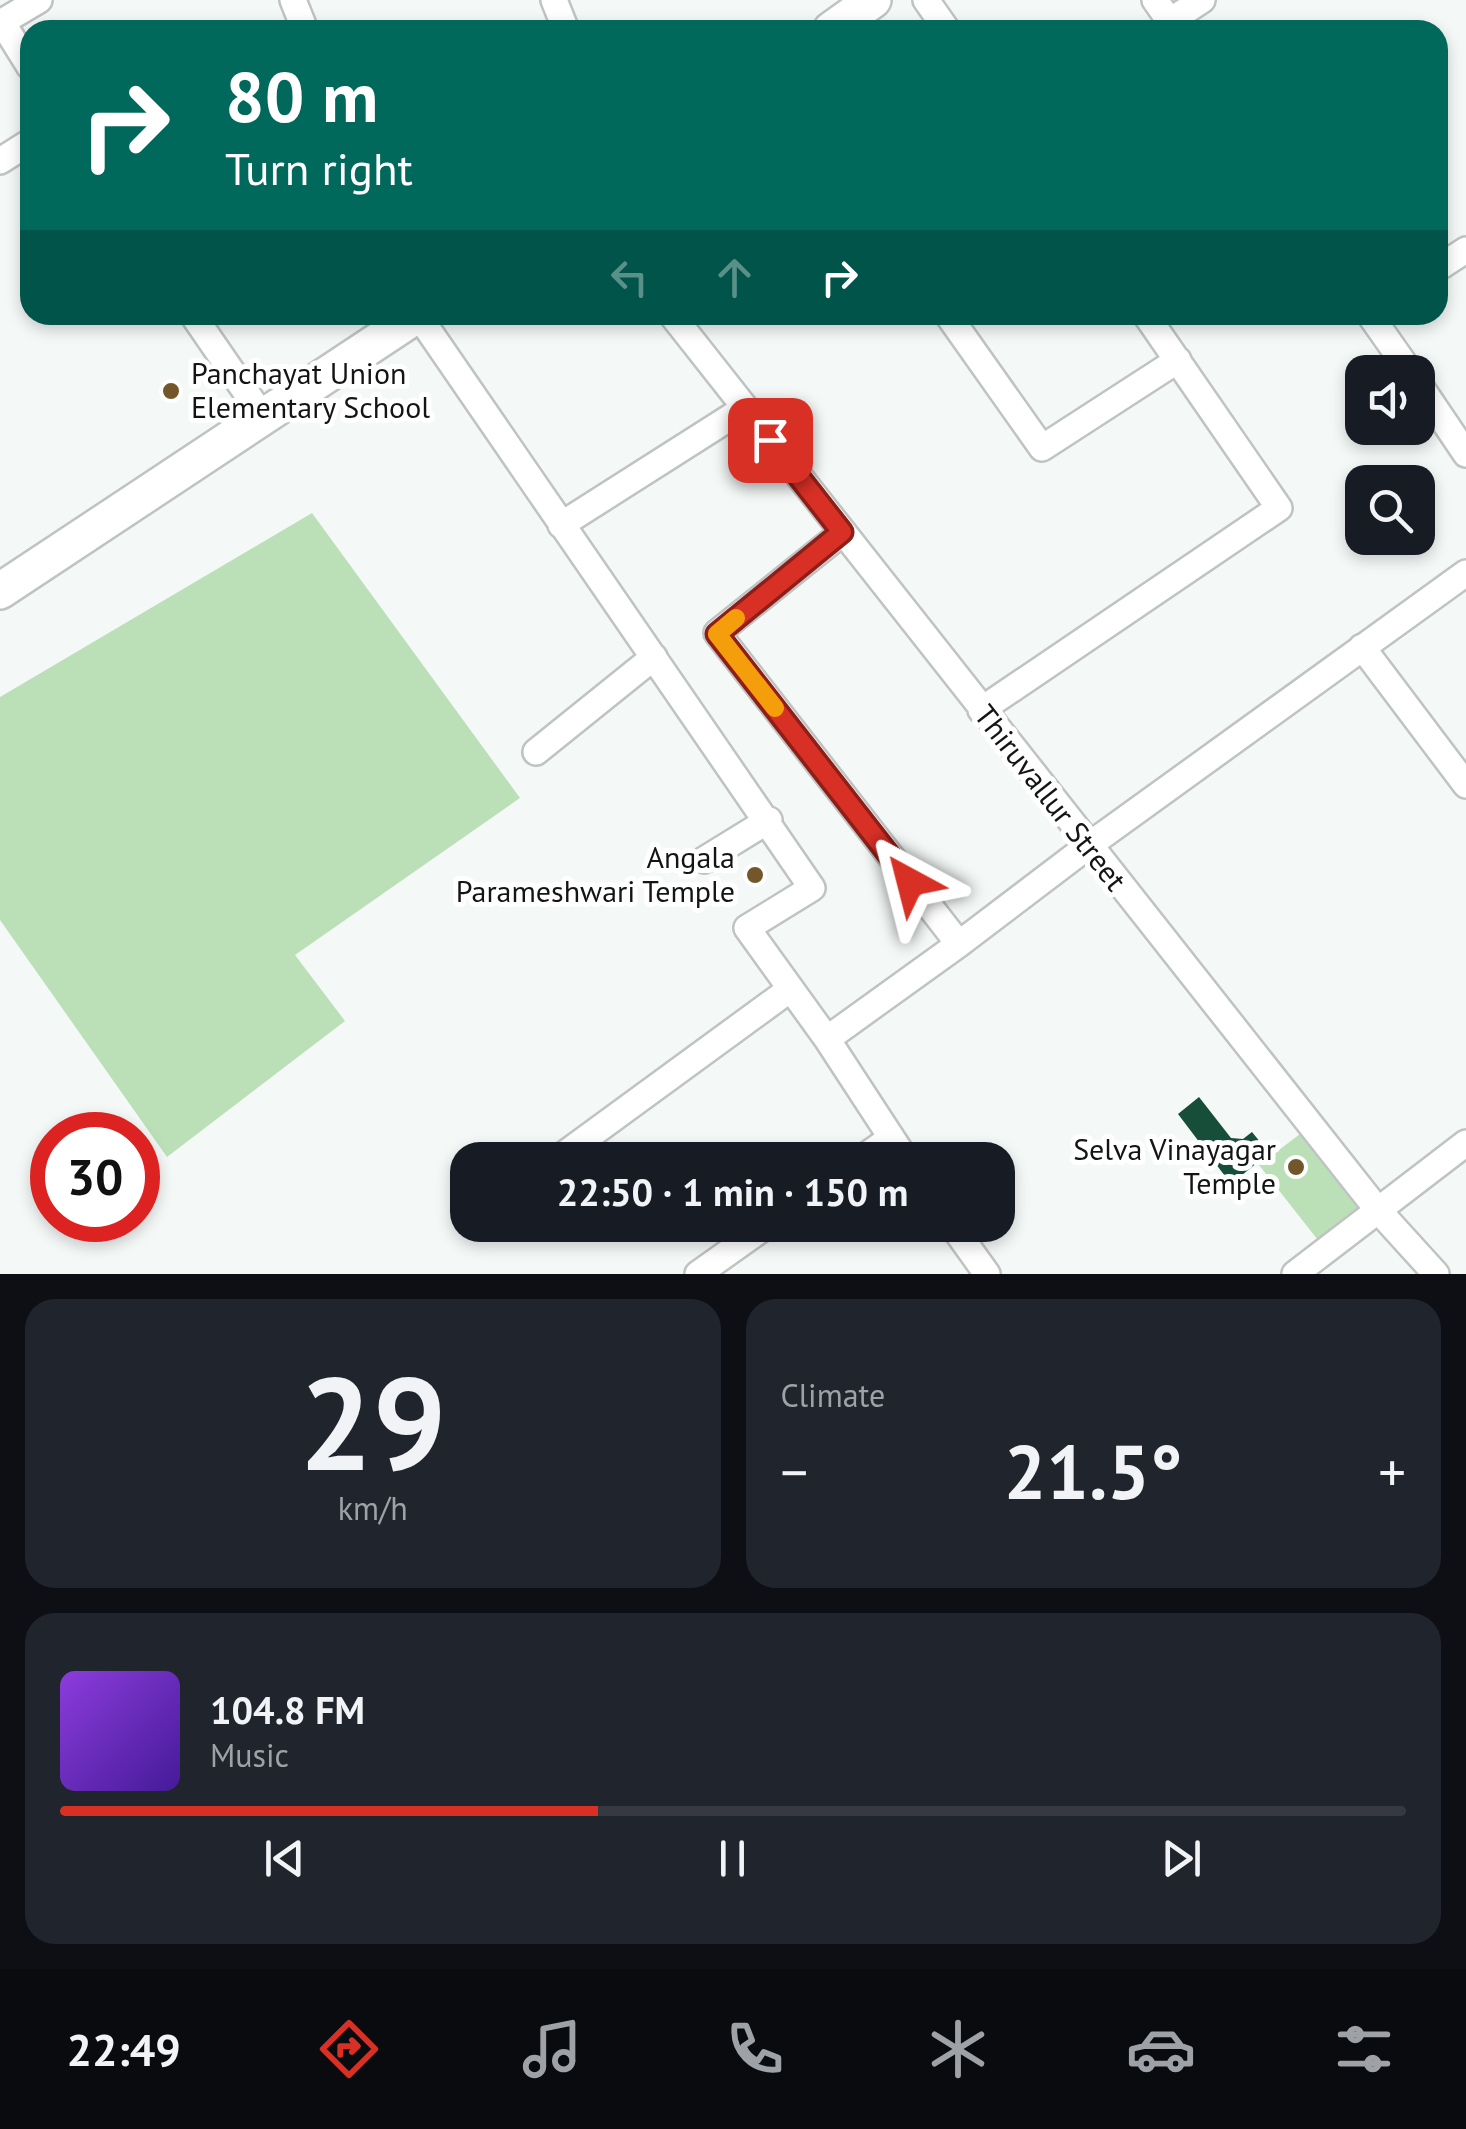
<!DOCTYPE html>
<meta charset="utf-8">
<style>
body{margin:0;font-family:"PT Sans",sans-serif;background:#20242c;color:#f1f3f6;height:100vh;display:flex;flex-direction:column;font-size:38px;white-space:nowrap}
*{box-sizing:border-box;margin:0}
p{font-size:32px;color:#9ea1a6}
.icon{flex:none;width:55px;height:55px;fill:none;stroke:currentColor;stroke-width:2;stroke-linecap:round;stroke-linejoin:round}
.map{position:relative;height:1274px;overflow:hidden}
.sheet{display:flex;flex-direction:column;gap:25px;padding:25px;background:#0d0f14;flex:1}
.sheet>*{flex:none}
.guide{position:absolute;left:20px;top:20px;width:1428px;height:305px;border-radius:30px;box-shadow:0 5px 15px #0003;background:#00695c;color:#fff;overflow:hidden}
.buttons{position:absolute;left:1345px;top:355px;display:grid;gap:20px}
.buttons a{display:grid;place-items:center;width:90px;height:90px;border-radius:20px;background:#171b24;box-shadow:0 5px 15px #0003;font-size:50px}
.speed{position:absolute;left:30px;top:1112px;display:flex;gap:20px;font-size:50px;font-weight:700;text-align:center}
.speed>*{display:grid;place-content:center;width:130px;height:130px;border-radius:50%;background:#171b24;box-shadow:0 5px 15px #0003;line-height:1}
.speed .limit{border:15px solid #d22;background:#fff;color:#111}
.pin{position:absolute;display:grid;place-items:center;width:85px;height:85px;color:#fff;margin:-42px;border-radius:20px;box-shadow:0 5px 15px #0006}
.me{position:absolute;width:110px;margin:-55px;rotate:322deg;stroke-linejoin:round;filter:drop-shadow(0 0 8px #0008)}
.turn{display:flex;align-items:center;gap:35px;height:210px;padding:0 40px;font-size:45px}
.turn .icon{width:130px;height:130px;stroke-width:2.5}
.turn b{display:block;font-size:70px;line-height:85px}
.lanes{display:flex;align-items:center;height:95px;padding:0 40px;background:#0003;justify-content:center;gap:50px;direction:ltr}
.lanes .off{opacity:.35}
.big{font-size:75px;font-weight:800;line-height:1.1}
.sheet .widget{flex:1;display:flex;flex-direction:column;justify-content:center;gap:15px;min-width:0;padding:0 35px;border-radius:30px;background:#20242c}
.sheet .dial{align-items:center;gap:0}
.dial b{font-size:130px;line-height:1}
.song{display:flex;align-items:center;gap:30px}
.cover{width:120px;height:120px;border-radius:15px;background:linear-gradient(135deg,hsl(270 70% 55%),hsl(260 70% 35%))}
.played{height:10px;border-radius:5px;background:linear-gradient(90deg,#d93025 40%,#363941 40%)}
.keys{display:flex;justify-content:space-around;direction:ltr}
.heat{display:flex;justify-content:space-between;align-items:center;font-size:55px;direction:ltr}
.sheet .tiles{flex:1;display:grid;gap:25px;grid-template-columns:1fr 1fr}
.widget:last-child{grid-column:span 2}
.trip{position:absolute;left:450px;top:1142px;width:565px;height:100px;border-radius:30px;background:#171b24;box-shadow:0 5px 15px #0003;font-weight:800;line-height:100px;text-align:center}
.tab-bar{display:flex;height:160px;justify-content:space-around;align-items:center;background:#090b0e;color:#9ea1a6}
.tab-bar .icon{width:70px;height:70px}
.tab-bar .active{color:#d93025}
.tab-bar b{font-size:45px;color:#f1f3f6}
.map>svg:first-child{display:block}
</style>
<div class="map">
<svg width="1466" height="1274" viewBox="0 0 1466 1274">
<rect width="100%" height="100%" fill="#f4f8f7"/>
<path fill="#bbe0b8" d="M312 513 520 798 295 955 345 1021 167 1157 0 920V697Z
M1304 1131 1366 1208 1321 1244 1259 1165Z"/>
<path fill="#164e39" d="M1199 1097 1231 1138 1243 1139 1252 1132 1269 1153 1231 1184 1178 1114Z"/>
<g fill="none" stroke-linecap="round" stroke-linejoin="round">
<defs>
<path id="street" d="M293 0 305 30
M554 0 566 30
M926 0 947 30
M1155 0 1176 30
M1170 21 1202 0
M30 67 2 22 39 0
M0 161 30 142
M1438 268 1466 250
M193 315 263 417
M418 315 812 888 747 928 827 1039 906 1160
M672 315 1377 1209 1436 1274
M948 315 1042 448 1178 360
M1370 315 1410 372
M1418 383 1466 454
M561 525 745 408
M842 533 717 633 959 944 1088 846 1466 573
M1362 647 1466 785
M981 710 1279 508 1146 315
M536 752 654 657
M704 860 769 820
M827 1039 959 944
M566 1153 789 990
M860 1160 891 1138
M952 1225 987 1274
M698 1274 767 1225
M1295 1274 1466 1143"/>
<path id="secondary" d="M831 30 873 0
M0 591 417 315"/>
</defs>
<use href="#street" stroke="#bfc3c2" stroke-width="30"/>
<use href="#secondary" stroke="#bfc3c2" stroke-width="40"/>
<use href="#street" stroke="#fff" stroke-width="25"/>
<use href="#secondary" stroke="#fff" stroke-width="35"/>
</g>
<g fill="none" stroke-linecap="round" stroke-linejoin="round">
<defs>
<path id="route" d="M770 440 842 532 717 634 910 882"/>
</defs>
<use href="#route" stroke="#8d1f18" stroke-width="25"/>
<use href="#route" stroke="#d93025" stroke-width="18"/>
<path stroke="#f59e0b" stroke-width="18" d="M736 618 717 634 775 708"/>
</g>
<g fill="#73572a" stroke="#fff" stroke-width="4">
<circle cx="171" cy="391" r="10"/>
<circle cx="755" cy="875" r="10"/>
<circle cx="1296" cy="1167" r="10"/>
</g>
<g text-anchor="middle" stroke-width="10" stroke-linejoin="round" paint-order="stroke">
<g font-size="30" fill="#131414" stroke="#fff" text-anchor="end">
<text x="191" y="384" text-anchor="start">Panchayat Union<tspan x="191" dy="34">Elementary School</tspan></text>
<text x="735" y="868">Angala<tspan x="735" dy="34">Parameshwari Temple</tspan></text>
<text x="1276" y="1160">Selva Vinayagar<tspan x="1276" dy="34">Temple</tspan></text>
</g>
<g font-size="30" fill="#131414" stroke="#fff">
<text transform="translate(1050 798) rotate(52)" y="10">Thiruvallur Street</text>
</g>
</g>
</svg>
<div class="buttons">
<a><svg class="icon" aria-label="sound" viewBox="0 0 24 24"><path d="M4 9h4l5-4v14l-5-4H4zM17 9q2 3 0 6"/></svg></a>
<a><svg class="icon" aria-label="search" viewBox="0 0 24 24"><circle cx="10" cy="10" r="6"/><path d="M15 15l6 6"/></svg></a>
</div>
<div class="speed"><div class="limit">30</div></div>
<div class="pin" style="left:770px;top:440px;background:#d93025"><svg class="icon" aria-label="arrive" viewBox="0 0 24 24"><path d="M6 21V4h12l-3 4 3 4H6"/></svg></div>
<svg class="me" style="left:910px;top:882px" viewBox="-20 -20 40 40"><path d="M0-17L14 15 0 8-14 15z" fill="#d93025" stroke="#fff" stroke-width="4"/></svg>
<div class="trip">22:50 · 1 min · 150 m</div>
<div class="guide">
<div class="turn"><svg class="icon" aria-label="right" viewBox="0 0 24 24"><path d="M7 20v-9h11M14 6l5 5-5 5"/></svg><div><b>80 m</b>Turn right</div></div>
<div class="lanes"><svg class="icon off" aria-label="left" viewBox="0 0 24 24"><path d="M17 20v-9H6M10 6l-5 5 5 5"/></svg><svg class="icon off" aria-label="ahead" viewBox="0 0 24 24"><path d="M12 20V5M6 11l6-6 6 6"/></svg><svg class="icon" aria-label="right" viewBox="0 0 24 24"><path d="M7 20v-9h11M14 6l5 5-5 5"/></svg></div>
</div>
</div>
<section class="sheet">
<div class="tiles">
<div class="widget dial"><b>29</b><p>km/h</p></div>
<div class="widget"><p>Climate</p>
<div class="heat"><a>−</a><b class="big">21.5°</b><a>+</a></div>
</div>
<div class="widget">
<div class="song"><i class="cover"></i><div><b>104.8 FM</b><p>Music</p></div></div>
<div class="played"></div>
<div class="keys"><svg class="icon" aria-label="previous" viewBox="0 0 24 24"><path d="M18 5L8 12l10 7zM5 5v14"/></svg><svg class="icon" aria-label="pause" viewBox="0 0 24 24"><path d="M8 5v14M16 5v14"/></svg><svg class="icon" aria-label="next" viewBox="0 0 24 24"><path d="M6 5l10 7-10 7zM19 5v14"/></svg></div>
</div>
</div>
</section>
<nav class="tab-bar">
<b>22:49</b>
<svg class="icon active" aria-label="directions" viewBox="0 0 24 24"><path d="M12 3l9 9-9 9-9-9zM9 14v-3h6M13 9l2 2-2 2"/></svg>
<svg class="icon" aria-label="music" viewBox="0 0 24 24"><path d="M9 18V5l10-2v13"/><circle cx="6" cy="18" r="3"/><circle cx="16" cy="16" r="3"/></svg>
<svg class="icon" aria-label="phone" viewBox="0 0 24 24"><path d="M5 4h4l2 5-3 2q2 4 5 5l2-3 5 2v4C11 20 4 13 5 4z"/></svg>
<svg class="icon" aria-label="climate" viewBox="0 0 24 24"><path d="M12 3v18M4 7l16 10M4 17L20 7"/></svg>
<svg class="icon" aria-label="car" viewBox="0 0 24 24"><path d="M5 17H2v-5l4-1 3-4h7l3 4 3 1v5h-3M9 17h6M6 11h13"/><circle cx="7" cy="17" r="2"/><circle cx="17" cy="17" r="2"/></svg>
<svg class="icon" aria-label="filters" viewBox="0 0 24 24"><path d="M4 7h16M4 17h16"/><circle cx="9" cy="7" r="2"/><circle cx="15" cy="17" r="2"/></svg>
</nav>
